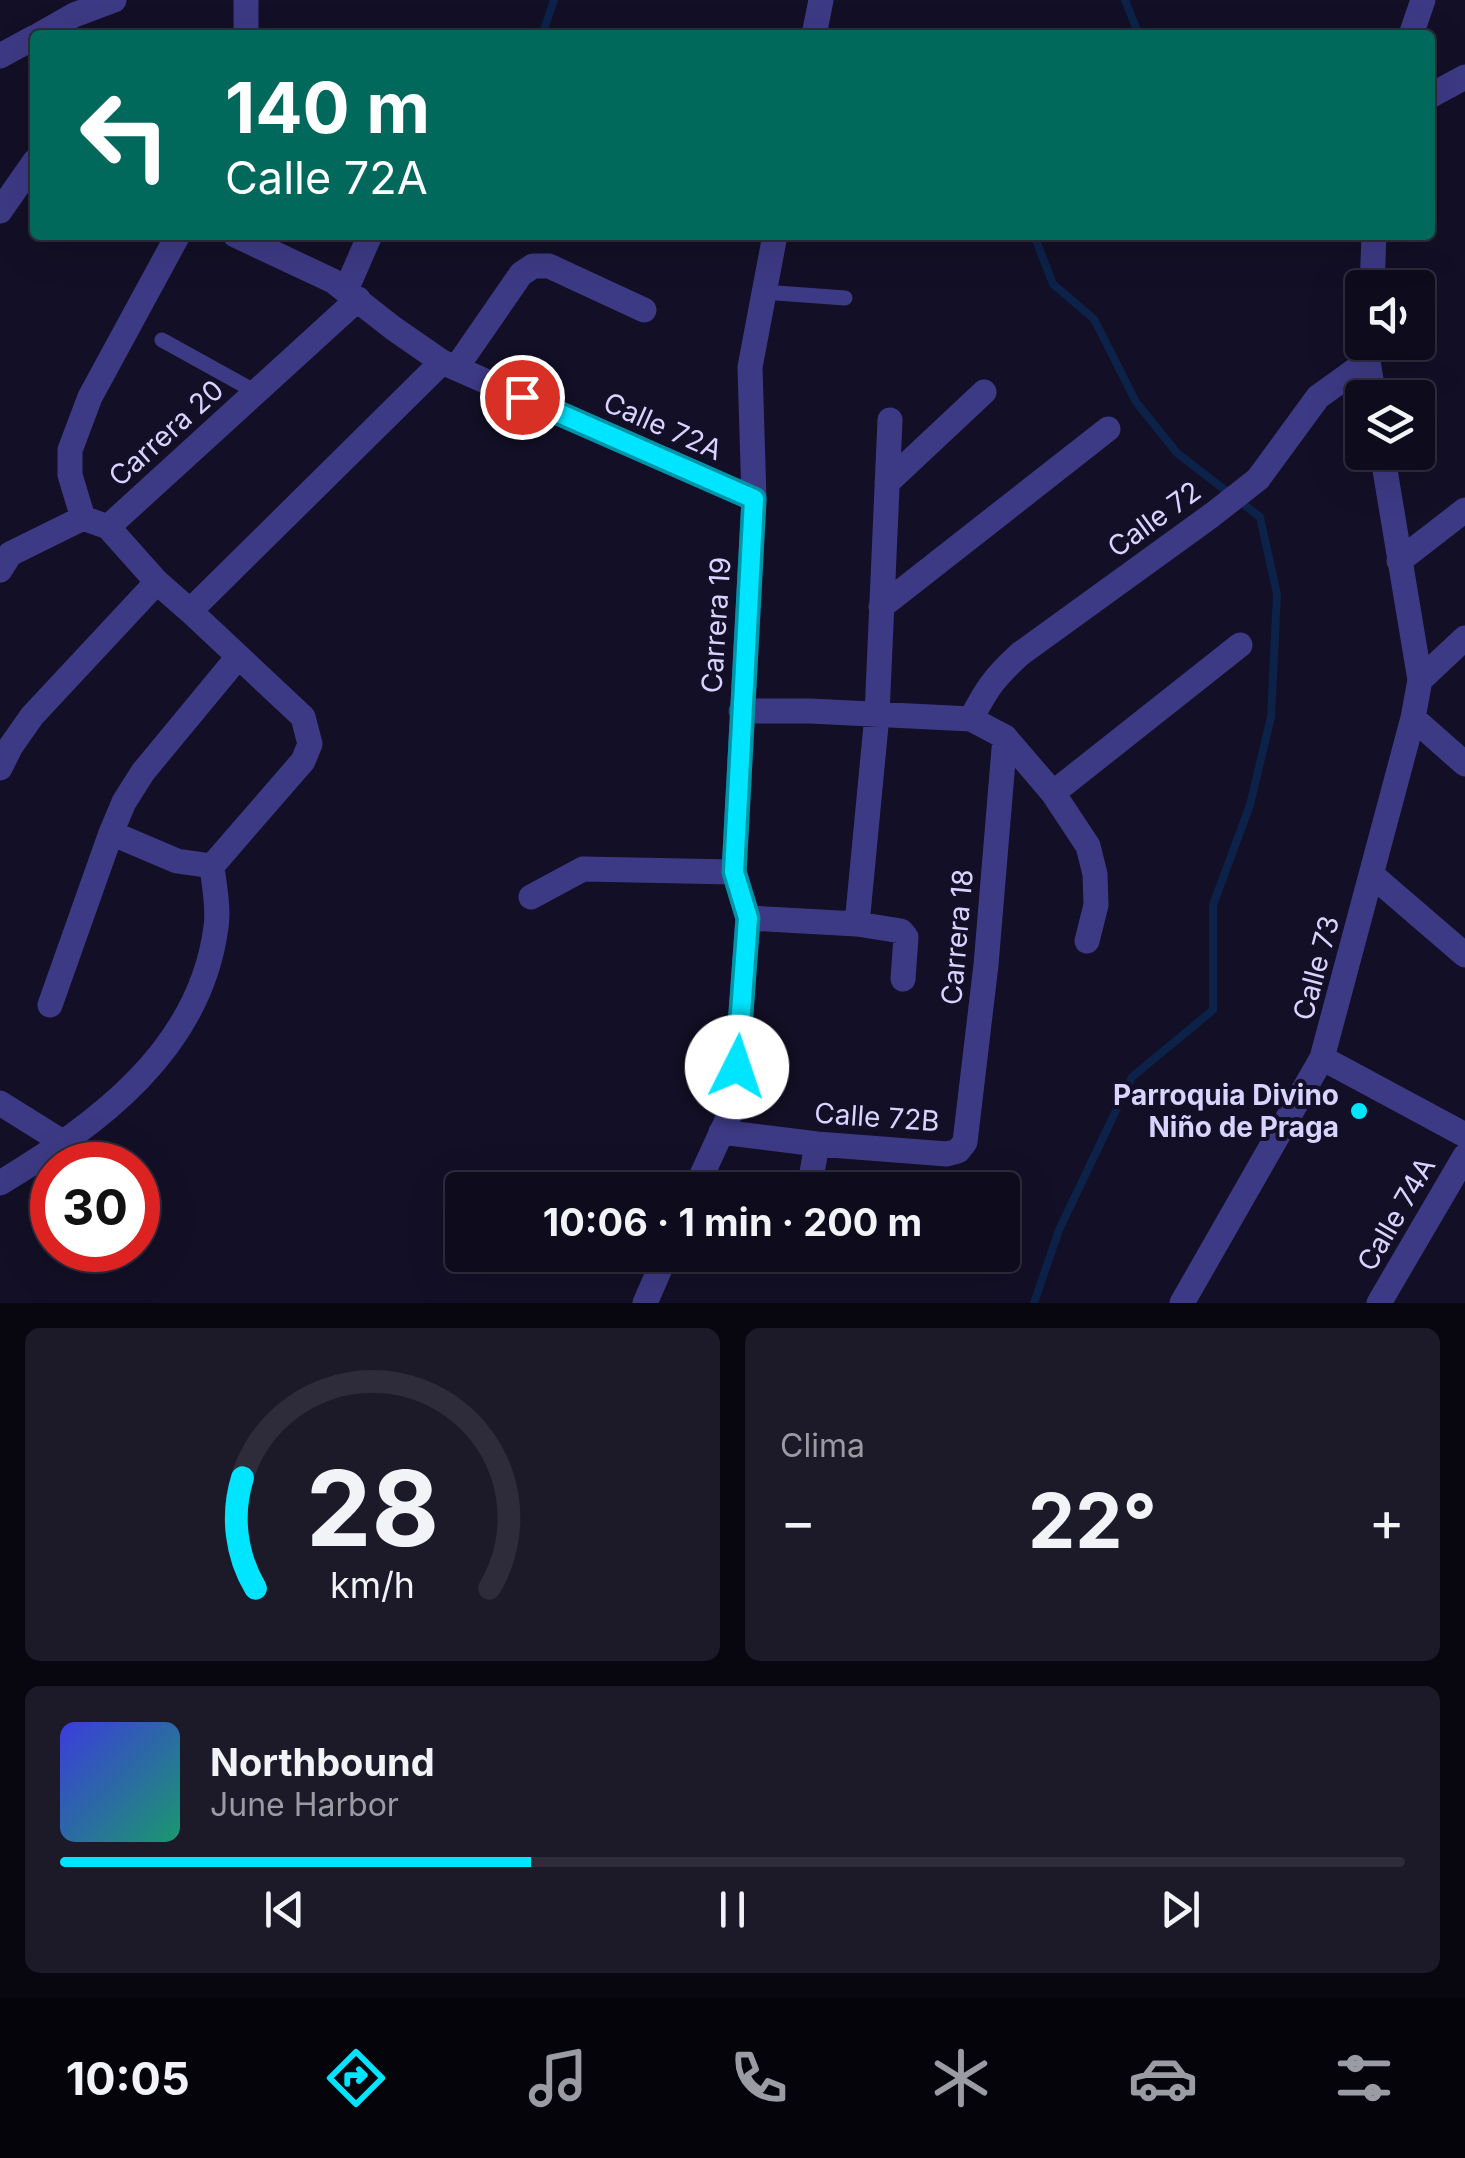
<!DOCTYPE html>
<html lang="es">
<meta charset="utf-8">
<style>
body{margin:0;font-family:Inter,sans-serif;background:#1c1929;color:#f1f3f6;height:100vh;display:flex;flex-direction:column;font-size:38px;white-space:nowrap}
*{box-sizing:border-box;margin:0}
p{font-size:32px;color:#9b9ba3}
.icon{flex:none;width:55px;height:55px;fill:none;stroke:currentColor;stroke-width:2;stroke-linecap:round;stroke-linejoin:round}
.map{position:relative;height:1303px;overflow:hidden}
.panel{display:flex;flex-direction:column;gap:25px;padding:25px;background:#08060f;flex:1}
.panel>*{flex:none}
.top-card{position:absolute;left:30px;top:30px;width:1405px;height:210px;border-radius:10px;box-shadow:0 10px 40px #0002,0 0 0 2px #2e2b3b;background:#00695c;color:#fff;overflow:hidden}
.fabs{position:absolute;left:1345px;top:270px;display:grid;gap:20px}
.fabs a{display:grid;place-items:center;width:90px;height:90px;border-radius:10px;background:#0e0b1c;box-shadow:0 10px 40px #0002,0 0 0 2px #2e2b3b;font-size:50px}
.speed{position:absolute;left:30px;top:1142px;display:flex;gap:20px;font-size:50px;font-weight:700;text-align:center}
.speed>*{display:grid;place-content:center;width:130px;height:130px;border-radius:50%;background:#0e0b1c;box-shadow:0 10px 40px #0002,0 0 0 2px #2e2b3b;line-height:1}
.speed .limit{border:15px solid #d22;background:#fff;color:#111}
.pin{position:absolute;display:grid;place-items:center;width:85px;height:85px;color:#fff;margin:-42px;border:5px solid #fff;border-radius:50%;box-shadow:0 2px 10px #0007}
.me{position:absolute;width:110px;margin:-55px;rotate:4deg;stroke-linejoin:round;filter:drop-shadow(0 0 8px #0008)}
.turn{display:flex;align-items:center;gap:35px;height:210px;padding:0 30px;font-size:45px}
.turn .icon{width:130px;height:130px;stroke-width:2.5}
.turn b{display:block;font-size:70px;line-height:85px}
.big{font-size:75px;font-weight:700;line-height:1.1}
.panel .card{flex:1;display:flex;flex-direction:column;justify-content:center;gap:15px;min-width:0;padding:0 35px;border-radius:15px;background:#1c1929}
.panel .dial{align-items:center;gap:0}
.dial svg{height:260px;overflow:visible;fill:none;stroke:#2e2b3b;stroke-width:7;stroke-linecap:round;text-anchor:middle}
.dial text{fill:#f1f3f6;stroke:none}
.song{display:flex;align-items:center;gap:30px}
.cover{width:120px;height:120px;border-radius:15px;background:linear-gradient(135deg,hsl(240 70% 55%),hsl(160 70% 35%))}
.played{height:10px;border-radius:5px;background:linear-gradient(90deg,#00e5ff 35%,#2e2b3b 35%)}
.keys{display:flex;justify-content:space-around;direction:ltr}
.heat{display:flex;justify-content:space-between;align-items:center;font-size:55px;direction:ltr}
.panel .tiles{flex:1;display:grid;gap:25px;grid-template-columns:1fr 1fr}
.card:last-child{grid-column:span 2}
.trip{position:absolute;left:445px;top:1172px;width:575px;height:100px;border-radius:10px;background:#0e0b1c;box-shadow:0 10px 40px #0002,0 0 0 2px #2e2b3b;font-weight:700;line-height:100px;text-align:center}
.menu{display:flex;height:160px;justify-content:space-around;align-items:center;background:#06040b;color:#9b9ba3}
.menu .icon{width:70px;height:70px}
.menu .current{color:#00e5ff}
.menu b{font-size:45px;color:#f1f3f6}
.map>svg:first-child{display:block}
</style>
<div class="map">
<svg width="1465" height="1303" viewBox="0 0 1465 1303">
<rect width="100%" height="100%" fill="#130f26"/>
<g fill="none" stroke-linecap="round" stroke-linejoin="round">
<path stroke="#0c2248" stroke-width="8" d="M1125 0 1139 35
M542 35 554 0
M1034 235 1053 284 1094 319 1136 402 1177 453 1260 517 1277 594 1271 717 1250 805 1213 905V1010L1132 1077 1059 1230 1034 1303"/>
<path stroke="#3d3a85" stroke-width="15" d="M763 292 845 298
M162 340 256 392"/>
<path stroke="#3d3a85" stroke-width="25" d="M39 35 74 15 114 0
M246 35V0
M814 35 821 0
M1411 35 1423 0
M0 56 35 37
M1430 96 1465 77
M0 211 35 161
M235 235 333 281 393 328 442 362 754 499
M1372 288 1374 235
M346 290 370 235
M1369 342 1368 361 1374 398
M456 368 521 274 533 266H549L644 310
M1382 452 1420 680
M887 483 984 392
M83 518 70 475V450L90 397 178 235
M108 527 157 582 190 611 442 362
M1399 561 1465 510
M0 570 10 554 83 518 108 527 358 299
M881 607 1108 429
M190 611 303 717 310 744 303 761 212 866
M741 711H810L971 719 1005 737 1053 793 1088 846 1095 874 1096 905 1087 941
M1413 718 1465 764
M971 719C987 688 994 678 1020 654L1212 515 1258 479 1318 397 1368 361
M0 768 11 746 32 716 157 582
M1053 793 1240 645
M111 833 177 861 212 866
M1372 875 1465 955
M531 897 583 869 734 872
M748 918 857 924 901 931 906 937 903 979
M857 924 877 715 890 420
M50 1005 111 833 124 802 143 772 238 657
M1322 1058 1465 1135
M0 1103 64 1143
M721 1132 817 1144 947 1154 958 1151 965 1142 986 965 1005 737
M0 1183C98 1124 200 1050 216 927 219 908 214 885 212 866
M695 1190 734 1105 748 918 734 872 754 499 750 367 775 235
M809 1190 817 1144
M837 1255 875 1261
M645 1303 666 1255
M1182 1303 1322 1058 1413 718 1420 680 1465 638
M1379 1303 1465 1156"/>
</g>
<g fill="none" stroke-linecap="round" stroke-linejoin="round">
<defs>
<path id="route" d="M522 397 754 499 734 872 748 918 737 1067"/>
</defs>
<use href="#route" stroke="#0095a6" stroke-width="25"/>
<use href="#route" stroke="#00e5ff" stroke-width="18"/>
</g>
<circle fill="#00e5ff" stroke="#130f26" stroke-width="4" cx="1359" cy="1111" r="10"/>
<g text-anchor="middle" stroke-width="8" stroke-linejoin="round" paint-order="stroke">
<g font-size="28" fill="#d9d4ff" stroke="#130f26">
<text transform="translate(663 426) rotate(24)" y="10">Calle 72A</text>
<text transform="translate(166 433) rotate(-42)" y="10">Carrera 20</text>
<text transform="translate(1154 519) rotate(-36)" y="10">Calle 72</text>
<text transform="translate(716 625) rotate(-86)" y="10">Carrera 19</text>
<text transform="translate(957 937) rotate(-85)" y="10">Carrera 18</text>
<text transform="translate(1316 968) rotate(-75)" y="10">Calle 73</text>
<text transform="translate(877 1117) rotate(4)" y="10">Calle 72B</text>
<text transform="translate(1396 1214) rotate(-60)" y="10">Calle 74A</text>
</g>
<g font-size="28" font-weight="bold" fill="#d9d4ff" stroke="#130f26" text-anchor="end">
<text x="1339" y="1105">Parroquia Divino<tspan x="1339" dy="32">Niño de Praga</tspan></text>
</g>
</g>
</svg>
<div class="fabs">
<a><svg class="icon" aria-label="sound" viewBox="0 0 24 24"><path d="M4 9h4l5-4v14l-5-4H4zM17 9q2 3 0 6"/></svg></a>
<a><svg class="icon" aria-label="layers" viewBox="0 0 24 24"><path d="M12 4l9 5-9 5-9-5zM3 14l9 5 9-5"/></svg></a>
</div>
<div class="speed"><div class="limit">30</div></div>
<div class="pin" style="left:522px;top:397px;background:#d93025"><svg class="icon" aria-label="arrive" viewBox="0 0 24 24"><path d="M6 21V4h12l-3 4 3 4H6"/></svg></div>
<svg class="me" style="left:737px;top:1067px" viewBox="-20 -20 40 40"><circle r="19" fill="#fff"/><path d="M0-13L10 11 0 6-10 11z" fill="#00e5ff"/></svg>
<div class="trip">10:06 · 1 min · 200 m</div>
<div class="top-card">
<div class="turn"><svg class="icon" aria-label="left" viewBox="0 0 24 24"><path d="M17 20v-9H6M10 6l-5 5 5 5"/></svg><div><b>140 m</b>Calle 72A</div></div>
</div>
</div>
<section class="panel">
<div class="tiles">
<div class="card dial"><svg viewBox="0 0 100 80">
<path d="M14 69A42 42 0 1 1 86 69"/>
<path d="M14 69A42 42 0 0 1 10 35" stroke="#00e5ff"/>
<text x="50" y="56" font-size="32" font-weight="700">28</text>
<text x="50" y="72" font-size="11">km/h</text>
</svg></div>
<div class="card"><p>Clima</p>
<div class="heat"><a>−</a><b class="big">22°</b><a>+</a></div>
</div>
<div class="card">
<div class="song"><i class="cover"></i><div><b>Northbound</b><p>June Harbor</p></div></div>
<div class="played"></div>
<div class="keys"><svg class="icon" aria-label="previous" viewBox="0 0 24 24"><path d="M18 5L8 12l10 7zM5 5v14"/></svg><svg class="icon" aria-label="pause" viewBox="0 0 24 24"><path d="M8 5v14M16 5v14"/></svg><svg class="icon" aria-label="next" viewBox="0 0 24 24"><path d="M6 5l10 7-10 7zM19 5v14"/></svg></div>
</div>
</div>
</section>
<nav class="menu">
<b>10:05</b>
<svg class="icon current" aria-label="directions" viewBox="0 0 24 24"><path d="M12 3l9 9-9 9-9-9zM9 14v-3h6M13 9l2 2-2 2"/></svg>
<svg class="icon" aria-label="music" viewBox="0 0 24 24"><path d="M9 18V5l10-2v13"/><circle cx="6" cy="18" r="3"/><circle cx="16" cy="16" r="3"/></svg>
<svg class="icon" aria-label="phone" viewBox="0 0 24 24"><path d="M5 4h4l2 5-3 2q2 4 5 5l2-3 5 2v4C11 20 4 13 5 4z"/></svg>
<svg class="icon" aria-label="climate" viewBox="0 0 24 24"><path d="M12 3v18M4 7l16 10M4 17L20 7"/></svg>
<svg class="icon" aria-label="car" viewBox="0 0 24 24"><path d="M5 17H2v-5l4-1 3-4h7l3 4 3 1v5h-3M9 17h6M6 11h13"/><circle cx="7" cy="17" r="2"/><circle cx="17" cy="17" r="2"/></svg>
<svg class="icon" aria-label="filters" viewBox="0 0 24 24"><path d="M4 7h16M4 17h16"/><circle cx="9" cy="7" r="2"/><circle cx="15" cy="17" r="2"/></svg>
</nav>
